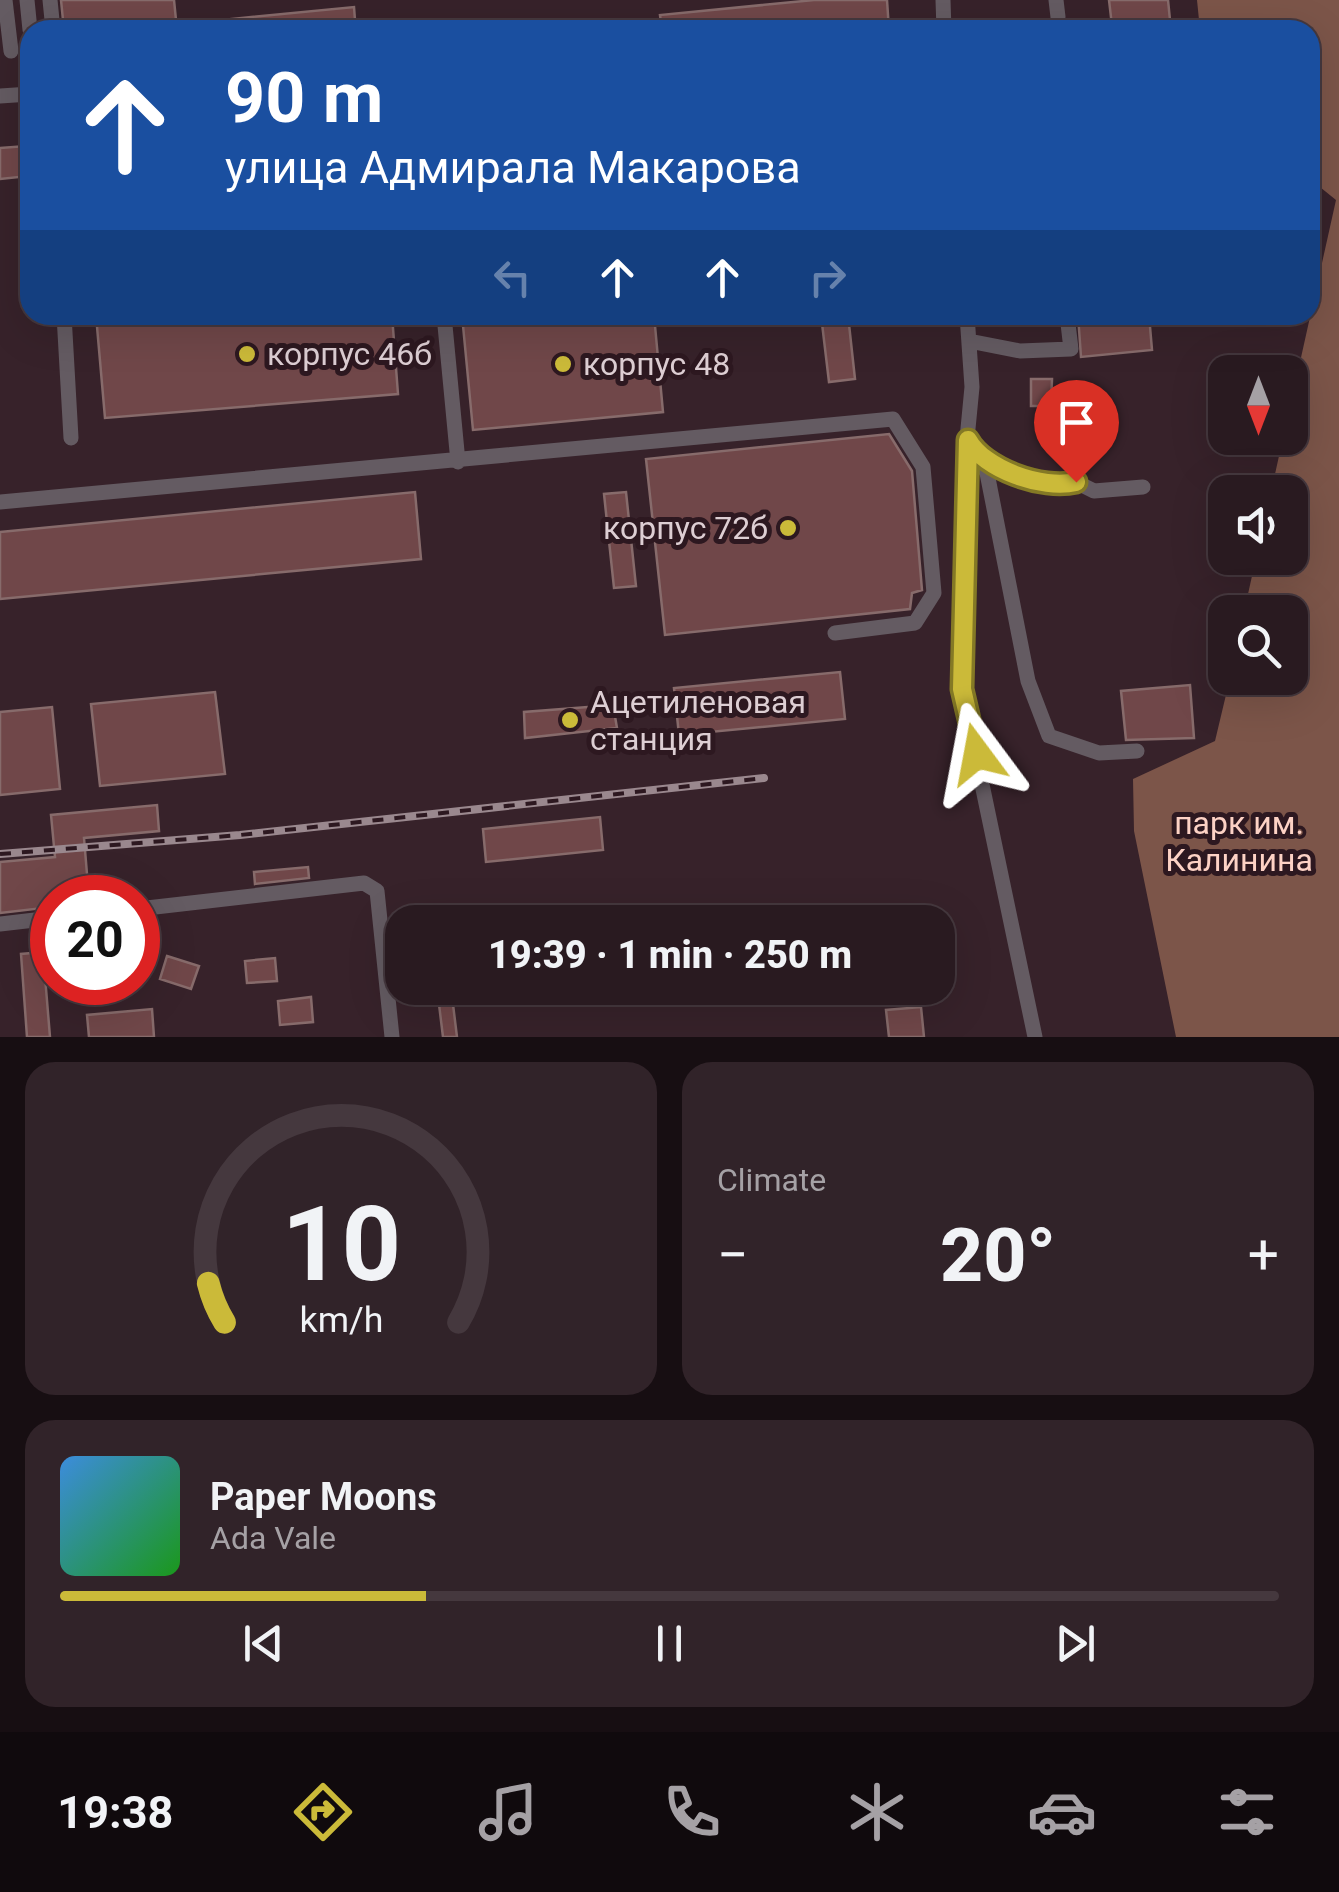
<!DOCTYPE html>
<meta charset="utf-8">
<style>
body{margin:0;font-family:Roboto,sans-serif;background:#312329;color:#f1f3f6;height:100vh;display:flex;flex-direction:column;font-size:38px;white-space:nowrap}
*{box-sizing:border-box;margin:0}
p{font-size:32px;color:#a5a1a5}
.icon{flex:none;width:55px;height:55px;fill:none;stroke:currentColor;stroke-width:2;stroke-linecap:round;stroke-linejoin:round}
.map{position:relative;height:1037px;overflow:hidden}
.side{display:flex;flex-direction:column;gap:25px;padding:25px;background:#170e12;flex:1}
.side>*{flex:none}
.banner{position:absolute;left:20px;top:20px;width:1300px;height:305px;border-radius:30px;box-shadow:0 10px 40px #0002,0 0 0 2px #45383e;background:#1a4fa0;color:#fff;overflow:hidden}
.needle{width:65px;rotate:180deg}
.buttons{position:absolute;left:1208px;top:355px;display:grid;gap:20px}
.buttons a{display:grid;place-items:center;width:100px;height:100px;border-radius:20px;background:#291a20;box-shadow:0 10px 40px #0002,0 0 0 2px #45383e;font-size:50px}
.speed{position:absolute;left:30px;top:875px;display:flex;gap:20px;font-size:50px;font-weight:700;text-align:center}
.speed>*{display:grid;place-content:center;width:130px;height:130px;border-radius:50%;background:#291a20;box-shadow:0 10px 40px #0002,0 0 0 2px #45383e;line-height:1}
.speed .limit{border:15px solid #d22;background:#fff;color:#111}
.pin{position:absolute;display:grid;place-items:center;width:85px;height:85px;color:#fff;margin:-102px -42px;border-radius:50% 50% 50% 0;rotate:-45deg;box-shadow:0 0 10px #0007}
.pin .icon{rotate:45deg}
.me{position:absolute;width:110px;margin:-55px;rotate:347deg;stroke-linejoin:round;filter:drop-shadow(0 0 8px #0008)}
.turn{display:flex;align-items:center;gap:35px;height:210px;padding:0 40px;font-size:45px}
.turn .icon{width:130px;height:130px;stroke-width:2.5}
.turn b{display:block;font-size:70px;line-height:85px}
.lanes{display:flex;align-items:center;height:95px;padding:0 40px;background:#0003;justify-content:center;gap:50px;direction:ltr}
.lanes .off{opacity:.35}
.big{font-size:75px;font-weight:800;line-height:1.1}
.side .card{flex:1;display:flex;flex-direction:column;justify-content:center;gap:15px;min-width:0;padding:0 35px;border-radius:30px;background:#312329}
.side .dial{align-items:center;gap:0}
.dial svg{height:260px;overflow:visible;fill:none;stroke:#45383e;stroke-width:7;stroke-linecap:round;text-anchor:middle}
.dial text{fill:#f1f3f6;stroke:none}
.song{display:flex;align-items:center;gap:30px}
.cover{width:120px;height:120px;border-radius:15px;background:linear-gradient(135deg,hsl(210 70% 55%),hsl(120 70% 35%))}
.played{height:10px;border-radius:5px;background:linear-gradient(90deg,#cbba39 30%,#45383e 30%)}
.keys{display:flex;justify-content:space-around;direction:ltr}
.heat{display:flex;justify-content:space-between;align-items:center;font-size:55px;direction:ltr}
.side .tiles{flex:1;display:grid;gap:25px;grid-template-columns:1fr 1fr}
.card:last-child{grid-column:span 2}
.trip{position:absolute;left:385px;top:905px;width:570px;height:100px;border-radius:30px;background:#291a20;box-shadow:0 10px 40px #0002,0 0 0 2px #45383e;font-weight:800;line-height:100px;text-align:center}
.menu{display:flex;height:160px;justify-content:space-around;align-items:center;background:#100a0d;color:#a5a1a5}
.menu .icon{width:70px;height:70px}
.menu .active{color:#cbba39}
.menu b{font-size:45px;color:#f1f3f6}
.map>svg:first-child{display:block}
</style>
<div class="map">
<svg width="1339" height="1037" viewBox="0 0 1339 1037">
<rect width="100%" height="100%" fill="#37222a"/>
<path fill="#7c5549" d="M1197 0H1339V1037H1176L1134 831 1133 779 1215 741 1230 678H1290V612H1244L1256 558H1290V492H1271L1283 438H1290V407L1336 200 1310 179V30H1200Z"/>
<path fill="#704749" stroke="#876b6b" stroke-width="2.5" d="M61 0H174L176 20 147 30H64Z
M814 0H887L889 30H662L660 15Z
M1109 0H1168L1170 20 1112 26Z
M354 7 355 20 222 30 221 20Z
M26 146 29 176 0 179V148Z
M96 315H392L398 394 105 418Z
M462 315H654L663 412 473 430Z
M821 315H848L855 379 829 382Z
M1078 315H1149L1152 350 1081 357Z
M1031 379H1052L1051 406H1031Z
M889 434 912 471 922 590 912 593 910 609 665 635 646 459Z
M415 492 421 559 0 599V532Z
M626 492 636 586 614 588 604 494Z
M840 672 845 719 679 735 674 688Z
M1190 685 1194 738 1126 740 1121 691Z
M215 692 225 774 100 786 91 704Z
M613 705 617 728 525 738 524 712Z
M52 707 60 789 0 795V712Z
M157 805 159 831 84 838 89 898H52V907L0 913V862L55 857 51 815Z
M600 817 603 850 486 862 483 829Z
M308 867 309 878 255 884 254 872Z
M43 952 50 1037H27L21 954Z
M167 956 199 966 191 989 160 979Z
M275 958 277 981 247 983 245 961Z
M437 988H451L457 1037H443Z
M311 997 313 1022 280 1025 278 1001Z
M921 1007 924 1037H889L886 1010Z
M152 1009 154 1037H89L87 1015Z"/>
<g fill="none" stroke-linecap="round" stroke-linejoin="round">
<path stroke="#645b62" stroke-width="15" d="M5 0 11 51
M27 0 30 30
M50 0 53 30
M943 0 944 30
M1056 0 1058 17
M0 96 30 94
M64 315 71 438
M444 315 458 462
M967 315 972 387 964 470 962 689 1035 1037
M969 341 1020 351 1071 349 1067 315
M968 439 987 473 1028 681 1049 736 1099 753 1137 751
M978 458 1044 483 1076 482 1094 491 1143 487
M0 502 893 419 923 467 934 593 915 623 835 633
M138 909 364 883 377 891 392 1037
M0 924 52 918"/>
<defs>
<path id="rail" d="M0 854 240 835 764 778"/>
</defs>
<use href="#rail" stroke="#9a888e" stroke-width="8"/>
<use href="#rail" stroke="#2d1820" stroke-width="4" stroke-dasharray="11" stroke-linecap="butt"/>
</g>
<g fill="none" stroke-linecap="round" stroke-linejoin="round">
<defs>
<path id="route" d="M977 754 962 689 968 440C984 469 1042 490 1076 482"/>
</defs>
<use href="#route" stroke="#847925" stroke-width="25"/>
<use href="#route" stroke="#cbba39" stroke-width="18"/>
</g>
<g fill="#cbba39" stroke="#2d1820" stroke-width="4">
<circle cx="247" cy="354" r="10"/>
<circle cx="563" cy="364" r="10"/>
<circle cx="788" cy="528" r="10"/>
<circle cx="570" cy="720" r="10"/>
</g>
<g text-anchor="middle" stroke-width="10" stroke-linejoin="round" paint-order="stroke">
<g font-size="32" fill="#ddced3" stroke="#2d1820" text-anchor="start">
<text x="267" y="365">корпус 46б</text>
<text x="583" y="375">корпус 48</text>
<text x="768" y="539" text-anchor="end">корпус 72б</text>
<text x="590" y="713">Ацетиленовая<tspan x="590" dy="37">станция</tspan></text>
</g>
<g font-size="32" fill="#fdd2c5" stroke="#2d1820">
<text x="1239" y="834">парк им.<tspan x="1239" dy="37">Калинина</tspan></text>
</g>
</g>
</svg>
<div class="buttons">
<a><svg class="needle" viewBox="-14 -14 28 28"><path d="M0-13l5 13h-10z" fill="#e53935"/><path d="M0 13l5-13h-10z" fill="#a5a1a5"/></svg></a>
<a><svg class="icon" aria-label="sound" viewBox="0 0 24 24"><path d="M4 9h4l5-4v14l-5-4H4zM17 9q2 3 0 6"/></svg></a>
<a><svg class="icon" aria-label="search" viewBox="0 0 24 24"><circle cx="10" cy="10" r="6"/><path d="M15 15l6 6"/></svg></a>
</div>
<div class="speed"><div class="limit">20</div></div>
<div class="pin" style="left:1076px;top:482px;background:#d93025"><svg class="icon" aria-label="arrive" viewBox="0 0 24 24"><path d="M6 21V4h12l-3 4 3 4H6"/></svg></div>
<svg class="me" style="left:977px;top:754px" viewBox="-20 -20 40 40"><path d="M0-17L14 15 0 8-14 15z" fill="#cbba39" stroke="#fff" stroke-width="4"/></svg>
<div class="trip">19:39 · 1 min · 250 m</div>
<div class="banner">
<div class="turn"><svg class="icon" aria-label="ahead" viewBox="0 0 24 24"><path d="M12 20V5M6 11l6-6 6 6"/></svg><div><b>90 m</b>улица Адмирала Макарова</div></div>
<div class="lanes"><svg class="icon off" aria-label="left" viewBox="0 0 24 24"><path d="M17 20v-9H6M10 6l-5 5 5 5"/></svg><svg class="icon" aria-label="ahead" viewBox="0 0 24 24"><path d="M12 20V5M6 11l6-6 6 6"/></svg><svg class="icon" aria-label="ahead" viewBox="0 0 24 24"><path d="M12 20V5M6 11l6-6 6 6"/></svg><svg class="icon off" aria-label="right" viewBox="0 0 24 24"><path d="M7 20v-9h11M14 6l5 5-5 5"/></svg></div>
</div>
</div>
<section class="side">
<div class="tiles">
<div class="card dial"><svg viewBox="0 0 100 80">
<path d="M14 69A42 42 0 1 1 86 69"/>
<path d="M14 69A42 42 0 0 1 9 57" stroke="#cbba39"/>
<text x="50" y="56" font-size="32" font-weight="700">10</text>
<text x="50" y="72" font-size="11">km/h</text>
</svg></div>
<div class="card"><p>Climate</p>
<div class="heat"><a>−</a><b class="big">20°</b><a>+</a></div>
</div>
<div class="card">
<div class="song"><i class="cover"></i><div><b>Paper Moons</b><p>Ada Vale</p></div></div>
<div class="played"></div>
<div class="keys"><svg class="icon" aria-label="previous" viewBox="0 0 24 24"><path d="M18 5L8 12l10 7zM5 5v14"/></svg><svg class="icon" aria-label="pause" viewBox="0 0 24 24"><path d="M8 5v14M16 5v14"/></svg><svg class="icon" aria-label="next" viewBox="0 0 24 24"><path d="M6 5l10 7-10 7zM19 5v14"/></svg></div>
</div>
</div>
</section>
<nav class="menu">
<b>19:38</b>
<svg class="icon active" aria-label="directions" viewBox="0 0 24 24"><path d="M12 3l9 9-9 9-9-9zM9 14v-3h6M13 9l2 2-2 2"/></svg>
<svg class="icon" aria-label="music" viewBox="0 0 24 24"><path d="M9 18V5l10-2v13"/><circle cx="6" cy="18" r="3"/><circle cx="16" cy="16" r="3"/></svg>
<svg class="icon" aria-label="phone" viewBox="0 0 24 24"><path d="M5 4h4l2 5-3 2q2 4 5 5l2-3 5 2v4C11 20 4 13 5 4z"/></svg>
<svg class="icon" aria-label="climate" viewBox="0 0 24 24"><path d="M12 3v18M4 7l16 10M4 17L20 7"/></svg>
<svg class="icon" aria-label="car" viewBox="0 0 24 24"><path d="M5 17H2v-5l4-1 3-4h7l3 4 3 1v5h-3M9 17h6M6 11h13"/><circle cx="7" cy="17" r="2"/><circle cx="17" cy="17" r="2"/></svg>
<svg class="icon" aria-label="filters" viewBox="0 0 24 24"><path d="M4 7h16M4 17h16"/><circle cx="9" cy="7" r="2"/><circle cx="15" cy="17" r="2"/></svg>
</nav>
